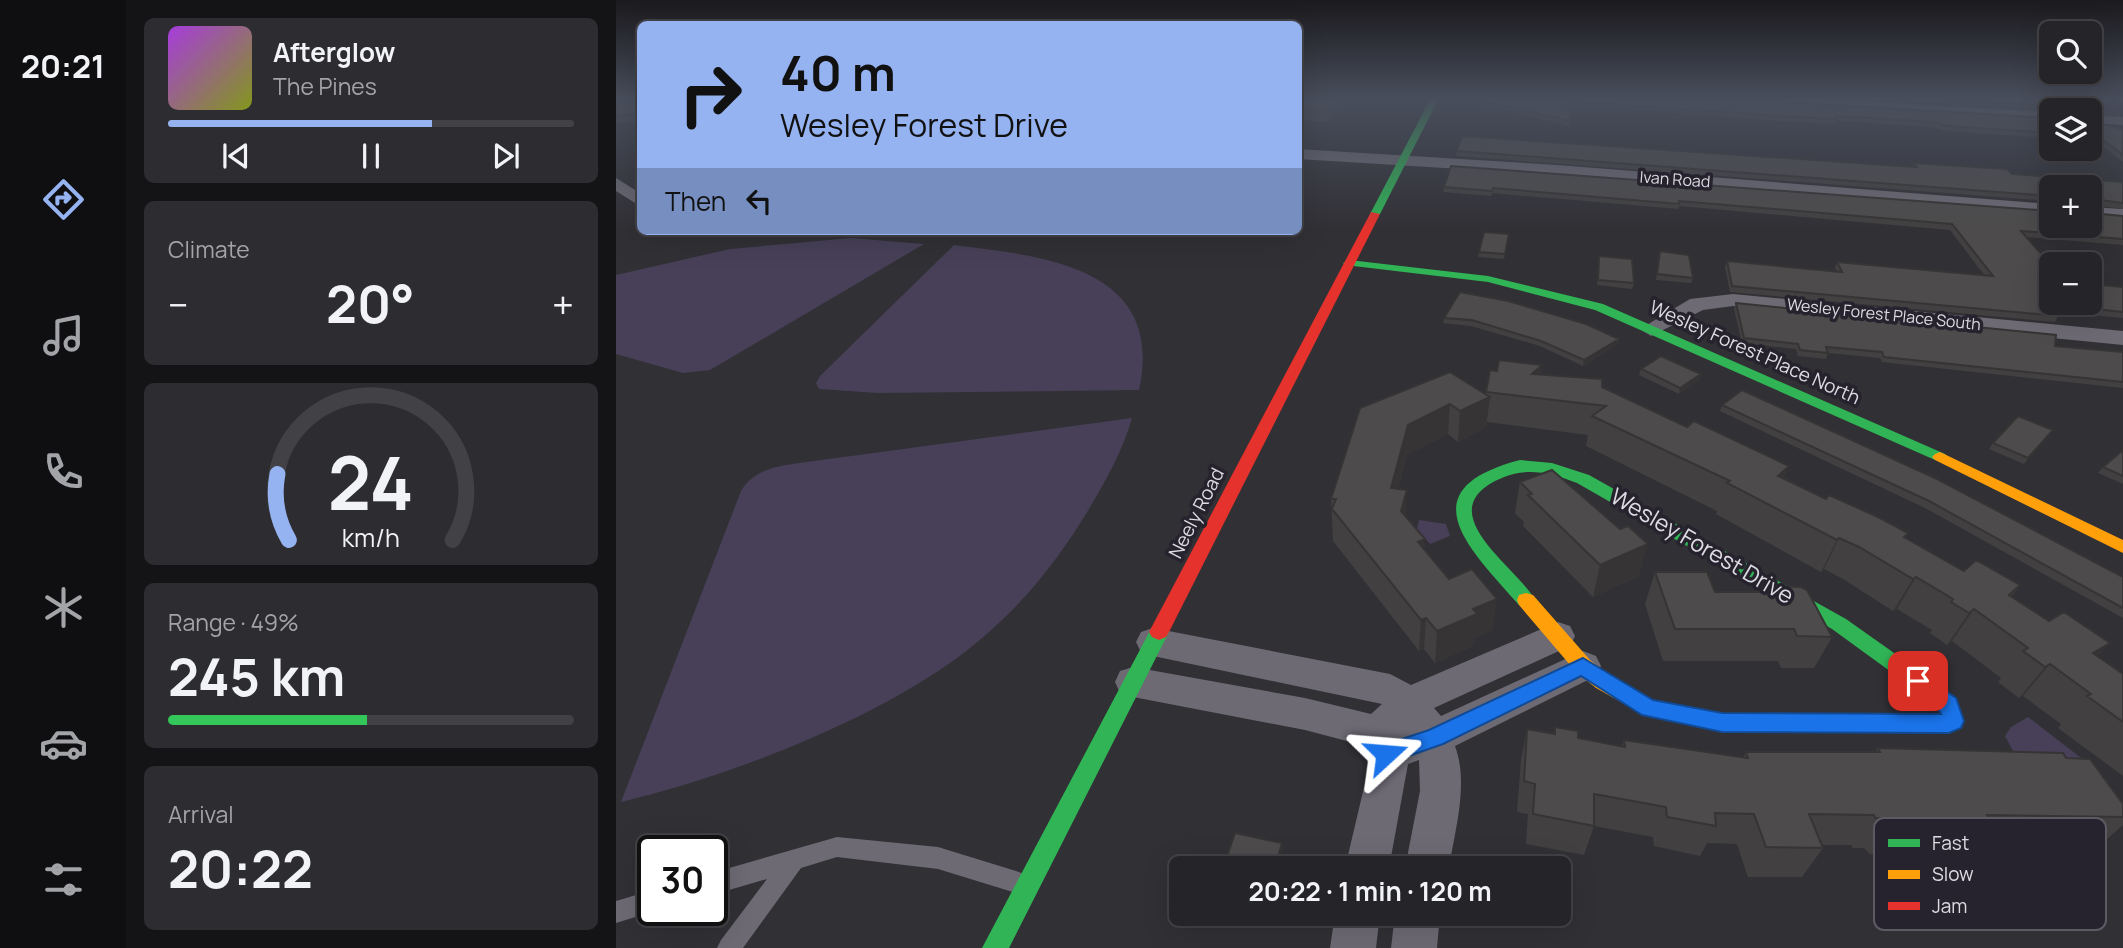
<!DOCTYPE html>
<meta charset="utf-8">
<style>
body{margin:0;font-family:Manrope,sans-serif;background:#2d2c30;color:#f1f3f6;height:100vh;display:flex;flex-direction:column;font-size:26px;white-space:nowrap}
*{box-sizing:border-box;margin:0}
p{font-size:23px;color:#a3a4a8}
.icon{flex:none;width:38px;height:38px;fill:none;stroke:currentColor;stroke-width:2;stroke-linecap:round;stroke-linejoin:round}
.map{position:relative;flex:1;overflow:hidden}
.drawer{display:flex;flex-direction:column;gap:18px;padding:18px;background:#141416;width:490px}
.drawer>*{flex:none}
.banner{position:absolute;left:21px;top:21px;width:665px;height:214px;border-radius:10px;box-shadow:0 7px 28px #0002,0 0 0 2px #424145;background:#95b2f1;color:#111;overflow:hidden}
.controls{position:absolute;left:1423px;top:21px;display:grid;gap:14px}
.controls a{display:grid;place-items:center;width:63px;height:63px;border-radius:10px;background:#252428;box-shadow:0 7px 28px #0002,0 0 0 2px #424145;font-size:35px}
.speed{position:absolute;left:21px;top:835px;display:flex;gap:14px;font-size:35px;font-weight:700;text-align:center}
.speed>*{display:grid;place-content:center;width:91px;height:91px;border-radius:50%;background:#252428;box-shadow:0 7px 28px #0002,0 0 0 2px #424145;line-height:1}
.speed .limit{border:4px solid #111;border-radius:10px;background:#fff;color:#111}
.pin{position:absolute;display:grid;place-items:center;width:60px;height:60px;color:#fff;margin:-30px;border-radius:14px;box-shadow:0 4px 10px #0006}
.me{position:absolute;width:77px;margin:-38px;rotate:71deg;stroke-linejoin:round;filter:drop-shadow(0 0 5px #0008)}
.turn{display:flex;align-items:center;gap:24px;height:147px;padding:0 28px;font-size:32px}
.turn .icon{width:91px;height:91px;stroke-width:2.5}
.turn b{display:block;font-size:49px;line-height:60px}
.then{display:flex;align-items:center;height:66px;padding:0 28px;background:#0003;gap:14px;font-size:26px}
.big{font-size:52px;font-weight:700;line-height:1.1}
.drawer .widget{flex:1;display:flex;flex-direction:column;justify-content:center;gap:10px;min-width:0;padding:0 24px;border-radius:10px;background:#2d2c30}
.drawer .dial{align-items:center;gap:0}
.dial svg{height:182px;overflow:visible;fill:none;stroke:#424145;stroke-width:7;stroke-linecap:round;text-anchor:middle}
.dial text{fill:#f1f3f6;stroke:none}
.song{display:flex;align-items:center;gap:21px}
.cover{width:84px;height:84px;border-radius:10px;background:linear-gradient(135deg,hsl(280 70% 55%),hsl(70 70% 35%))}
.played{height:7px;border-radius:4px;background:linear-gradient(90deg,#95b2f1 65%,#424145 65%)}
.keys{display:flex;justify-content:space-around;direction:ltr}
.heat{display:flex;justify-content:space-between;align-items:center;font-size:38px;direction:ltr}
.charge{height:10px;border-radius:5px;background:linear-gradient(90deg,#34c759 49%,#424145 0)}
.trip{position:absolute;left:553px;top:856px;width:402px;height:70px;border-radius:10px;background:#252428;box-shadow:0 7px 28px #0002,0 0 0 2px #424145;font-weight:700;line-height:70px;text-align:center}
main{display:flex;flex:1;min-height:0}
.tabs{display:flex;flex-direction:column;width:126px;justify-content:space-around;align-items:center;background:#0f0e10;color:#a3a4a8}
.tabs .icon{width:49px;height:49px}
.tabs .selected{color:#95b2f1}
.tabs b{font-size:32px;color:#f1f3f6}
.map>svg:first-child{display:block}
</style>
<main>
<nav class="tabs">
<b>20:21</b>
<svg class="icon selected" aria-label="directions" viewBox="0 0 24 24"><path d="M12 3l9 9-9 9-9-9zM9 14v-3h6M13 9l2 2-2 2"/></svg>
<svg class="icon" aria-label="music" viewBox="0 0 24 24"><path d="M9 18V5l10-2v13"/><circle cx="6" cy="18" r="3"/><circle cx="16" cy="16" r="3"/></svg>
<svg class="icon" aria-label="phone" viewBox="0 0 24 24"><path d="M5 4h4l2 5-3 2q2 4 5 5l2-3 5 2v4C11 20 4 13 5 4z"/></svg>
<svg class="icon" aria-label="climate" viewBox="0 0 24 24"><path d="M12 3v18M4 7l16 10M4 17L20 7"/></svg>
<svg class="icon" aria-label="car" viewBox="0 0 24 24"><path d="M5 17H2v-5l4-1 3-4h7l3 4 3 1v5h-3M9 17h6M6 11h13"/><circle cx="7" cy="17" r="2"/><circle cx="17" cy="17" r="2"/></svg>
<svg class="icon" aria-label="filters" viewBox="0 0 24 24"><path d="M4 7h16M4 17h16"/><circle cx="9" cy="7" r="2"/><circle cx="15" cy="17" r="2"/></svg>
</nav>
<section class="drawer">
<div class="widget">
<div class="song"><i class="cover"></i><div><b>Afterglow</b><p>The Pines</p></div></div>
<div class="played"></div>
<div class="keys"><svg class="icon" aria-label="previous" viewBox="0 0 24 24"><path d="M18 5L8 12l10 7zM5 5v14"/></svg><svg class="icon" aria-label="pause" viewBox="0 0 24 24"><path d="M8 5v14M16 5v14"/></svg><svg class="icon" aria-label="next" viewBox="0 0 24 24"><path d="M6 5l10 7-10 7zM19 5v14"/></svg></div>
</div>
<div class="widget"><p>Climate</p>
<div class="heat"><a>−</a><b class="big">20°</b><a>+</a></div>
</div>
<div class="widget dial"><svg viewBox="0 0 100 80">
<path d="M14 69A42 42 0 1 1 86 69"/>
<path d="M14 69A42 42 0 0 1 9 40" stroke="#95b2f1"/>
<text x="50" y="56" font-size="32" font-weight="700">24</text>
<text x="50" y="72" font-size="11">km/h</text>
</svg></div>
<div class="widget"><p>Range · 49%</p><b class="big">245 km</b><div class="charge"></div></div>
<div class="widget"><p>Arrival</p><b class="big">20:22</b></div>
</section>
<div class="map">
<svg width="1507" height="948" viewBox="0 0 1507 948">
<rect width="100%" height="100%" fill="#313035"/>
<path fill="#474058" d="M235 238 308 244 94 370 67 373 0 354V275L114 249Z
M338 245C427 256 550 267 523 390L262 393 203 389 200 383 204 376Z
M516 418C507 450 490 480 473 509 446 554 413 597 373 632 286 711 119 775 5 802L125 491C137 470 161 466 183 463Z
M803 520 830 524 834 536 814 544 801 529Z
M1412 717 1473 764 1406 768 1389 736 1395 727Z"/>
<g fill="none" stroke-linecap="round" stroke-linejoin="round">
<path fill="#6d6a74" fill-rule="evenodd" d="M221 837 322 847 400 871 408 874 411 882 408 890 400 893 322 869 221 857 185 868 127 948H101L105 940 151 879 96 895V873Z
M37 890V910H42L0 923V901Z"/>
<path fill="#6d6a74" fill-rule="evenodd" d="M1123 98H1192L1435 112V120L1130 102Z
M1474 115 1507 117V125L1474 123Z
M682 149 941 165 1435 204V214L941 175 682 159Z
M0 178 24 193V206L0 191Z
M1474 207 1507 209V219L1474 217Z
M1117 294 1507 331V345L1117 306 1087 310 1035 336 1024 329 1074 299Z
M942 622 954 626 959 636 954 646 818 708 825 716 967 651 980 656 985 666 980 676 839 746C853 784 839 829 833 868H789L804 791 803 760 792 764 773 868H729L753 766 746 745 689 730 517 697 504 693 499 682 504 671 517 667 689 698 755 714 766 704 537 656 525 652 520 642 525 632 537 628 774 674 795 685Z
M719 914H764L760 948H714Z
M779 914H824L821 948H775Z"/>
<path fill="#30b455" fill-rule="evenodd" d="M815 98H823L764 214 755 216 754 214Z
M733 260 872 276 987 304 1329 454 1332 457 1329 460H1319L979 310 872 282 729 265 727 263Z
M904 460 936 463 973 475 1230 619 1329 689 1339 698 1348 721 1345 728 1333 733 1260 732 1252 730 1249 723 1252 716 1260 714 1325 715 1323 709 1315 701 1216 629 961 483C932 472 908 466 879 481 815 514 902 568 919 600L917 605 910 607 903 605C855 550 789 490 904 460Z
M543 624 550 627 553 632 393 948H366L536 627Z"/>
<path fill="#ff9f0a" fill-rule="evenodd" d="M1324 452 1507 540V553L1319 460 1316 457 1319 454Z
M910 593 917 595 974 660 994 676 1037 700 1106 713 1260 714 1268 716 1271 723 1268 730 1260 732 1106 731 1026 714 980 688 960 672 903 605 901 600 903 595Z"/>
<path fill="#e5322d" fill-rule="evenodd" d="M755 212 764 214 553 632 550 637 543 640 536 637 533 632Z"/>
</g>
<path fill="#424040" d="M12 98H24V122L0 123V102H22V98Z
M732 98 714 122 682 120V100Z
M1230 98H1497L1503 99 1500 103 1474 114V110H1437Z
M860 99 1131 100 1435 118V138L1329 131 1316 127 1221 121 1220 124 1179 122 952 105 954 121 953 126 860 103Z
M1474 121 1507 129V162L1480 141H1474Z
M841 151 1296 167 1298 163 1396 174 1507 182V209L1476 205 1475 213 1507 216V245L1410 237 1435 303 1507 287V318L1443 312 1442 316 1439 322 1114 292 1109 267 1111 261 1221 272 1219 268 1221 262 1369 276 1334 230 1063 206 1062 209 876 193 875 196 827 192 828 187 835 166 1474 226 1435 187V201L840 156Z
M893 234 888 259 862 257 863 252Z
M983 256 1018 283 1016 289 981 285Z
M1043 256 1077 278 1075 283 1040 280Z
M1120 303 1439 346 1507 352V388L1266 362 1264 358 1212 353 1210 359 1182 356 1180 349 1126 343 1118 309Z
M828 318 1003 339 1002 344 967 366 924 346 855 326 827 323Z
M1025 369 1085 374 1083 380 1063 394 1023 375Z
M874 370 925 375 986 387 1290 538 1348 571 1404 585 1395 597 1433 621 1494 643 1482 656 1507 674V776L1442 728 1445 724 1407 696 1403 698 1382 682 1385 678 1336 641 1331 645 1314 633 1316 630 1281 609 1277 611 1227 579 1208 569 1205 572 1100 514 1101 511 970 446 972 435 871 422 870 427 842 442 832 434 791 455 782 489 790 516 808 549 877 630 858 638 857 646 819 663 808 649 803 651 717 541 715 499 744 408 869 394Z
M1106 405 1507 577V618L1309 508 1104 411Z
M1433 436 1408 464 1373 449 1377 443Z
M1507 450V484L1482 473 1487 467Z
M904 482 1004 529 1023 576 977 597 907 526 908 522 899 513Z
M1039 572 1099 592H1156L1159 586 1216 637 1198 668H1165L1162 661H1047L1029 604Z
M939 727 962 738 1006 746 1008 740 1127 758 1130 752H1259L1262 748 1450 758 1507 804V825L1482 847 1359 845 1349 855 1254 854 1248 848H1237L1235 845H1205L1207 848 1186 877H1132L1121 844 1091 843 1084 856 1038 846 1037 837 978 826 968 855 910 844 912 814 901 812 905 760 911 729 938 733Z"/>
<path fill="#363434" d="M723 98H732L714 122 713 110Z
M1503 99 1500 103 1474 114V111Z
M1003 339 1002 344 967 366 968 360Z
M926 365 922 394 916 374Z
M1085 374 1083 380 1063 394 1064 388Z
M874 397 870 427 842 442 844 411Z
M834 404 832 434 791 455 774 519 775 488 792 425Z
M1437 430 1433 436 1408 464 1412 458Z
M1173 466 1160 497 1162 476Z
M791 490 790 521 785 511Z
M1223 538 1208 569 1205 572 1221 540Z
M809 539 807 570 802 542Z
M1032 544 1023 576 977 597 984 565Z
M1300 577 1281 609 1277 611 1297 579Z
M881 599 877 630 858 638 857 646 819 663 821 631 857 609Z
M1358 609 1336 641 1331 645 1353 613Z
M810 618 808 649 803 651 805 620Z
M1494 643 1466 674 1477 653Z
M1434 664 1407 696 1403 698 1429 667Z
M666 843 667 849 661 868H659Z"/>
<path fill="#4d4b4b" stroke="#363434" stroke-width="2" d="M22 98H24V114L0 116V102H22Z
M685 98H723L713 110 682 108V100Z
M863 98H1127L1131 100 1435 118V133L1331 126 1318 122 1220 116 1221 119 1180 117 951 101 954 121 860 99Z
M1303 98H1497L1503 99 1474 111 1438 110 1439 106Z
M1474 121 1507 129V155L1483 137 1474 136Z
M846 136 1301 167 1298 163 1391 169 1396 174 1507 182V203L1477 199 1475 213 1507 216V239L1405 231 1435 265V303H1474V284L1507 287V312L1443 305 1442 316 1116 286 1111 261 1226 272 1221 262 1377 276 1336 224 1063 201V204L877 188 876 191 828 187 835 166 1435 211V226H1474V187H1435V196L841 151Z
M868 232 893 234 889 254 863 252Z
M1044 251 1073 255 1077 278 1041 274Z
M983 256 1016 259 1018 283 982 280Z
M844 292 892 301 970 324 1003 339 968 360 925 341 856 320 828 318Z
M1120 303 1440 335 1439 346 1507 352V382L1268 357 1266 352 1210 347 1212 353 1184 350 1182 344 1128 338Z
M1045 356 1085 374 1064 388 1025 369Z
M883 360 926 365 916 374 986 379V387L1071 427 1078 421 1173 466 1162 476 1210 499 1213 495 1264 518 1292 533 1288 537 1348 571 1360 560 1404 585 1393 595 1433 621 1448 612 1494 643 1477 653 1507 674V722L1471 696 1475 694 1434 664 1429 667 1407 651 1412 648 1358 609 1353 613 1335 602 1337 599 1300 577 1297 579 1243 547 1223 538 1221 540 1111 483 1114 481 976 416 990 406 870 392 874 370 881 371Z
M834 372 874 397 844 411 834 404 792 425 775 488 791 490 785 511 809 539 802 542 833 579 856 569 881 599 857 609 861 614 821 631 810 618 805 620 716 509 720 499H715L744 408Z
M1126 390 1321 479 1507 577V608L1313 501 1106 405Z
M1402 416 1437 430 1412 458 1377 443Z
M1507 450V476L1487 467Z
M936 470 1004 529 1012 526 1032 544 984 565 912 495 916 494 904 482Z
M1039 572H1091L1099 592H1161L1159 586 1185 587 1191 590 1216 637 1181 636 1178 629H1059Z
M939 727 962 731V738L1009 747 1008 740 1132 758 1130 752H1264L1262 748 1447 753 1450 758 1474 759 1507 804V817L1371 815 1377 826 1278 824 1271 819 1259 818 1258 815 1193 814 1207 848 1150 847 1138 814 1099 813 1100 826 1051 817 1050 807 978 794V826L917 814 919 784 908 781 911 729 939 734Z
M619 833 666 843 659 868H607Z"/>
<linearGradient id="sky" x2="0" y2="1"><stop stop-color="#1b1a1d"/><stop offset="0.43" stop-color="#484e5c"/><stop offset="1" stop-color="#484e5c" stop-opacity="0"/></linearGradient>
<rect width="1507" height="230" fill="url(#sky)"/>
<path fill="#1a73e8" stroke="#114b97" stroke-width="2" d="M967 658 1037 700 1106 713 1325 714 1323 710 1292 681 1295 675 1302 672 1340 698 1348 721 1345 728 1333 733 1106 732 1026 715 965 676 827 744 770 764 762 761 759 754 762 747 813 730Z"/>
<g text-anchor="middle" stroke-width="7" stroke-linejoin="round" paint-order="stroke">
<g font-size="16" fill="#dddbe3" stroke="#26232e">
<text transform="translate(1059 179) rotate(4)" y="6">Ivan Road</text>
<text transform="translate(1268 314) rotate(6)" y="6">Wesley Forest Place South</text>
</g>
<g font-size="19" fill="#dddbe3" stroke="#26232e">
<text transform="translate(1139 352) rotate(24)" y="7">Wesley Forest Place North</text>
<text transform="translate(580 513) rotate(-63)" y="7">Neely Road</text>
</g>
<g font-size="23" fill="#dddbe3" stroke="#26232e">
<text transform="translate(1086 546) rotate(30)" y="8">Wesley Forest Drive</text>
</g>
</g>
<rect x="1258" y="818" width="232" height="112" rx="10" fill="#26232e" stroke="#5d5a64" stroke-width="2"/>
<rect x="1272" y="839" width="32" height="8" fill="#30b455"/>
<rect x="1272" y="870" width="32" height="9" fill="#ff9f0a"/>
<rect x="1272" y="902" width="32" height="8" fill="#e5322d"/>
<g font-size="19" fill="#dddbe3">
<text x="1316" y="850">Fast</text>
<text x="1316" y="881">Slow</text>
<text x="1316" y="913">Jam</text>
</g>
</svg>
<div class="controls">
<a><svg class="icon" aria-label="search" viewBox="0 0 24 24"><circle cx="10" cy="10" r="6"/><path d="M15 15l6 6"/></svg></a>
<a><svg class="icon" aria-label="layers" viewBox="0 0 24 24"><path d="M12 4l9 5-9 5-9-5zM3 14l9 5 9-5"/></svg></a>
<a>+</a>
<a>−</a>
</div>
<div class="speed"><div class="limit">30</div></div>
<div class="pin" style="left:1302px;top:681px;background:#d93025"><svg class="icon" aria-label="arrive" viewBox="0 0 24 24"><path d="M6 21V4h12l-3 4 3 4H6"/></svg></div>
<svg class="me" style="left:770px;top:754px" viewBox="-20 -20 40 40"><path d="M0-17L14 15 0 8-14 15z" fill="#1a73e8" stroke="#fff" stroke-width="4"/></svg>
<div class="trip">20:22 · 1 min · 120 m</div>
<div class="banner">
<div class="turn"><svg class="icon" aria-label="right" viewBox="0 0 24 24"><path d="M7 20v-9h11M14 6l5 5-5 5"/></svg><div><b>40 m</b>Wesley Forest Drive</div></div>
<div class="then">Then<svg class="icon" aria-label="left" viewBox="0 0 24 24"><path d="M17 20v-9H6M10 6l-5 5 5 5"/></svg></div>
</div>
</div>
</main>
